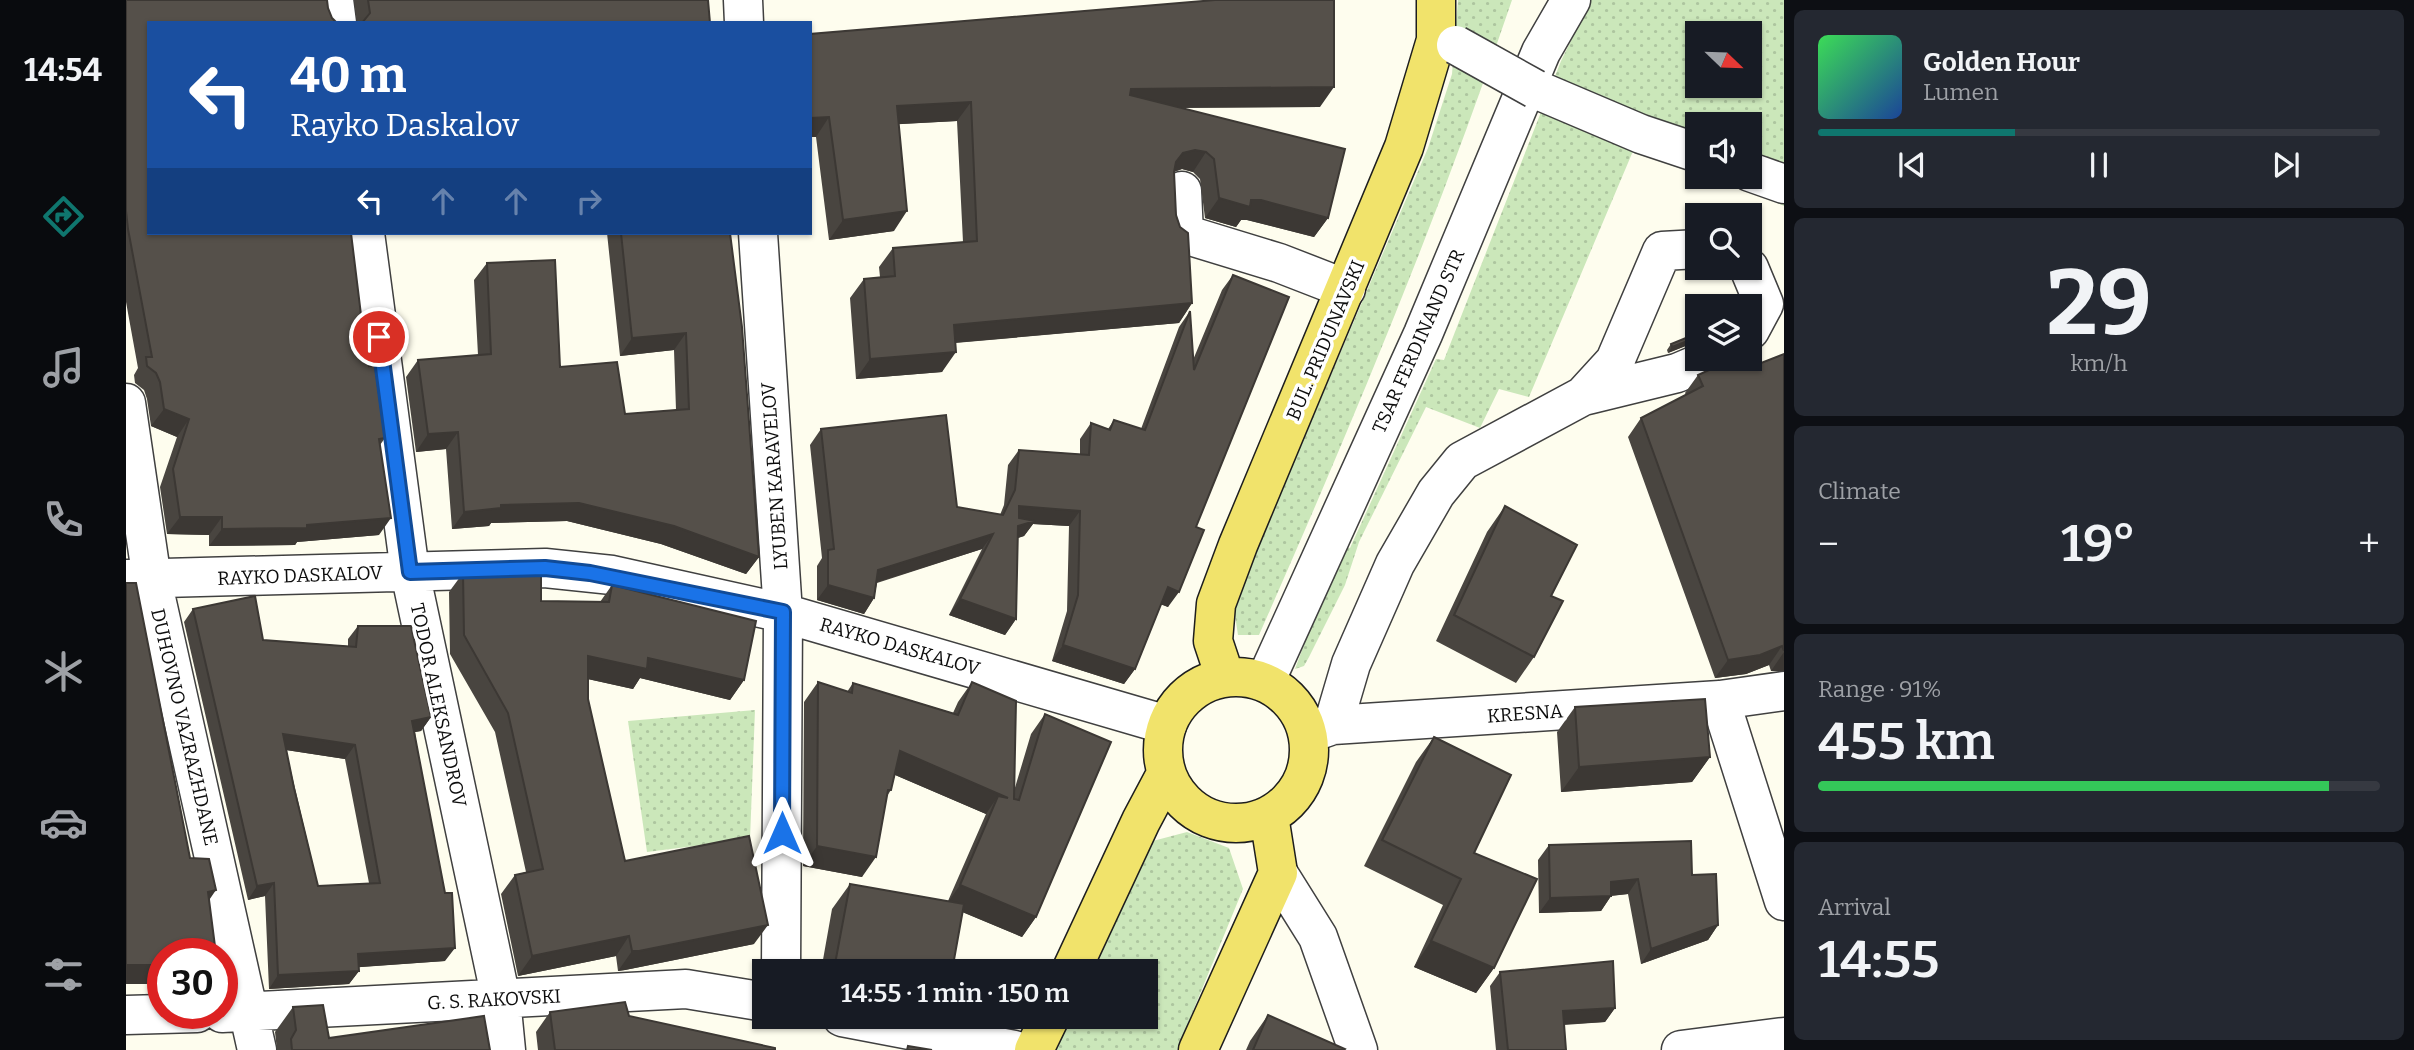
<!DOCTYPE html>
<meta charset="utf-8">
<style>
body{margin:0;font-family:Bitter,serif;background:#242831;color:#f1f3f6;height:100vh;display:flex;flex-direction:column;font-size:26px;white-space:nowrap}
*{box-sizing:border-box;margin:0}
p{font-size:23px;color:#9ea1a6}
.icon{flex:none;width:38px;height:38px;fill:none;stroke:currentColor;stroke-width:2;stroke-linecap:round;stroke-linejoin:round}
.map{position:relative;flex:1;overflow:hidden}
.details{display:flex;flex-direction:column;gap:10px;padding:10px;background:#0d0f14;width:630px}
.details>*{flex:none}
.banner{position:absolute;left:21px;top:21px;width:665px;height:214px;border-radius:0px;box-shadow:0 2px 5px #0004;background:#1a4fa0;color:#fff;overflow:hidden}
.needle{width:46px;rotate:113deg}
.fabs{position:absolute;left:1559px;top:21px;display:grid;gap:14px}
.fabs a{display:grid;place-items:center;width:77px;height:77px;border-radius:0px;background:#171b24;box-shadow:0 2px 5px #0004;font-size:35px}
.speed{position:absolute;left:21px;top:938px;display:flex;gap:14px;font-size:35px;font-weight:700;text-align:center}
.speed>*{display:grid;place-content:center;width:91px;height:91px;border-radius:50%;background:#171b24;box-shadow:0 2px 5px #0004;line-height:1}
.speed .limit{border:10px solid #d22;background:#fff;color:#111}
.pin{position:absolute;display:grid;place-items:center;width:60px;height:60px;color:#fff;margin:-30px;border:4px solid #fff;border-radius:50%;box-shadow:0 2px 7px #0007}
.me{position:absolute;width:77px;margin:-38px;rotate:0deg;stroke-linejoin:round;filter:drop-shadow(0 0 5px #0008)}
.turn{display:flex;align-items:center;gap:24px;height:147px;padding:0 28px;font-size:32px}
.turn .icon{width:91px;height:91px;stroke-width:2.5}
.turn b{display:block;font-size:49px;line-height:60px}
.lanes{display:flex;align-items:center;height:66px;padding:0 28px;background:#0003;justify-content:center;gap:35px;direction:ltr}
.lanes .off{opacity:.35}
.big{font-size:52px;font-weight:600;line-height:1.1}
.details .tile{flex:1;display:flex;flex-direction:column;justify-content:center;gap:10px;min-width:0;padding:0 24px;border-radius:10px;background:#242831}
.details .dial{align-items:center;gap:0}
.dial b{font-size:91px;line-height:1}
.song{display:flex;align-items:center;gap:21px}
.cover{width:84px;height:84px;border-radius:10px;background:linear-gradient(135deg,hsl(130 70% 55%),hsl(220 70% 35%))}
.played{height:7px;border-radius:4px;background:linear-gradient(90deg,#0f766e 35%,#363941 35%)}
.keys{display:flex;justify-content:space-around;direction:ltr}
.heat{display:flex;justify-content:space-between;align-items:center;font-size:38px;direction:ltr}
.charge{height:10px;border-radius:5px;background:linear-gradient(90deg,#34c759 91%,#363941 0)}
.trip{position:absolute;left:626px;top:959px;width:406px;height:70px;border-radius:0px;background:#171b24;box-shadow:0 2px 5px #0004;font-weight:600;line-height:70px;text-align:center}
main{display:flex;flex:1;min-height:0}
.tabs{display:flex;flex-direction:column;width:126px;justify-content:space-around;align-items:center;background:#090b0e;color:#9ea1a6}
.tabs .icon{width:49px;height:49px}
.tabs .current{color:#0f766e}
.tabs b{font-size:32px;color:#f1f3f6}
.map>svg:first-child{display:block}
</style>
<main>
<nav class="tabs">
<b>14:54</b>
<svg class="icon current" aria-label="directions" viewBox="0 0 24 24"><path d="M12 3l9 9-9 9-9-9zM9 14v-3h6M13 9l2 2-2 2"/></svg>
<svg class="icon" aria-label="music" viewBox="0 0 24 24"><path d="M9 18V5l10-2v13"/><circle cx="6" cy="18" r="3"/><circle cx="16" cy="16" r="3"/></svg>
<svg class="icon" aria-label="phone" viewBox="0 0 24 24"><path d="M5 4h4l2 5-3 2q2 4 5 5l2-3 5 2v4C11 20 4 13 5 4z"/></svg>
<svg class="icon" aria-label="climate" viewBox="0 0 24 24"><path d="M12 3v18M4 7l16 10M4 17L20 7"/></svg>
<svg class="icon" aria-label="car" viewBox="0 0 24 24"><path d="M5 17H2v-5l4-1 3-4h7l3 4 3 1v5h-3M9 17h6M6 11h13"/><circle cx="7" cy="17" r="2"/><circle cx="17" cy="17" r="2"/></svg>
<svg class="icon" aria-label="filters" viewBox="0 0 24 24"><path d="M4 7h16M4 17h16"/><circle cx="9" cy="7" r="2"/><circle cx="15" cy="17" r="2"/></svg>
</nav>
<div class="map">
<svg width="1658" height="1050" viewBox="0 0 1658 1050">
<defs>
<pattern id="park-dots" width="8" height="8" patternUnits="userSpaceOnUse" patternTransform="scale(1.75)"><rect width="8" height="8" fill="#cbe7ba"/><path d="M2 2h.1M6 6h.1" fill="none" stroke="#adc59f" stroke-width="1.8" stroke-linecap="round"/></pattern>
</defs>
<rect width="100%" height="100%" fill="#fefdee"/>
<path fill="url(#park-dots)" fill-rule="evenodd" d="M1332 0H1386C1313 216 1225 427 1133 635H1112L1108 609 1118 578 1302 148 1326 74Z
M1465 0H1658V206L1594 177H1624V124H1572L1571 168 1510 144 1403 397 1373 389 1354 428 1300 407 1233 542 1219 585 1183 657 1178 666 1169 669 1215 546 1224 548 1310 359 1318 360 1435 61ZM1572 33H1624V86H1572Z
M629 710 624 839 521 852 502 721Z
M1061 832 1103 848 1117 889 1051 1050H926L941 1017H1020V971H960L1023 842Z"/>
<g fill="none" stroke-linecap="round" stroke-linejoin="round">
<defs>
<path id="minor" d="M208 0 211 23
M617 0 618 23
M1409 89 1515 134 1572 153
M1624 172 1658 184
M1056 191 1058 234 1153 263 1220 289
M239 233 284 572 375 999 380 1050
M632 233 657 613 655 971
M1623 268 1638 304 1624 330
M1457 396 1489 361 1536 251 1572 249
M0 403 26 580 131 1050
M0 579 419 568 486 575 657 613 1041 725
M1139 682 1297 334 1415 52 1445 0
M1594 700 1658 901
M1207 725 1225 664 1269 564 1310 493 1336 461 1457 396 1551 373 1584 359
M1184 733 1207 725 1594 700 1658 691
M1152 873 1192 937 1232 1050
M96 1013 560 989 639 1002
M0 1015 71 1013
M716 1017 888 1050
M1555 1050 1658 1037"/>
<path id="major" d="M1037 750a73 73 0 1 1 146 0a73 73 0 1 1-146 0Z
M1099 677 1087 641 1090 604 1112 545 1278 147 1310 40V0
M945 971 1015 821 1040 774
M908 1050 924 1017
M1072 1050 1152 873 1143 816"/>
</defs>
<use href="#minor" stroke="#404040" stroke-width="41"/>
<use href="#major" stroke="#1e1e1e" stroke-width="41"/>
<use href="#minor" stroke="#fff" stroke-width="38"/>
<use href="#major" stroke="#f1e36b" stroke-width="38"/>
<defs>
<path id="minor-bridge" d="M1330 45 1409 89"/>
</defs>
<use href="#minor-bridge" stroke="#404040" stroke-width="41" stroke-linecap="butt"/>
<use href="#minor-bridge" stroke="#fff" stroke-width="38"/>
</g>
<path fill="#494540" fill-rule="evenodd" d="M0 0 23 23 237 331 243 366 259 438 254 445 253 535 171 542 169 545 83 546V535L41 534 34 487 51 437 25 426 21 399 18 390 9 383 8 375 12 368 0 302Z
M228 0H582L584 23H231Z
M684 34 1194 107 1056 108 1202 218 1188 237 1121 220H1115L1110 227 1079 218 1074 179 1067 172 1056 169 1048 172 1050 215 1066 303 1053 323 829 343 816 372 730 379 724 298 738 279 754 277 753 267 767 248 837 242 831 121 773 124 768 231 703 240 690 137Z
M481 233H604L633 557 620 574 535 544 441 521 365 523 363 526 326 529 320 449 290 452 280 377 292 360 352 355 348 280 361 263 434 367 499 414 550 410 548 350 494 356Z
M1107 275 1070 527 1042 607 1035 604 1009 669 998 684 926 661 941 611 943 526 907 524 898 536 892 538 890 619 879 635 823 615 856 549 751 583 748 598 738 614 691 600V566L696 558 684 445 695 429 831 507 874 515 878 505 882 465 893 450 954 454V439L965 423 982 429 988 420 1015 429 1053 327 1064 311 1067 360 1096 290Z
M1572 333V341L1542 353 1541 350 1545 344Z
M1658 354V671H1645L1643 665 1620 674 1589 678 1502 437 1515 418 1560 395 1559 393 1572 375 1625 367Z
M1379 506 1425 596 1408 657 1390 683 1310 641 1361 532Z
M337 573 415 601 474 602 486 585 618 680 604 700 514 678 507 689 462 679V699L499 861 628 944 499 970 492 971 490 956 392 976 375 894 389 875 400 872 369 732 324 654 323 592Z
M67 609 137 640 222 646V639L232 626 305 717 295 731 289 732 319 961 233 967V971L223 984 143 989 139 896 122 900 58 622ZM160 750 219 759 243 883 192 886Z
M692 682 721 692 727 683 827 713 832 702 846 682 888 791 905 734 919 714 910 917 896 937 836 912 826 971H695L706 909 724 884 822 901 860 814 769 775 765 790 761 796 736 877 677 866 678 702Z
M1449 707 1584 757 1566 782 1435 792 1431 732Z
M1308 737 1368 968 1350 993 1288 967 1317 905 1238 866 1290 762Z
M1423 845 1566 875 1592 925 1582 940 1515 964 1502 894 1485 896 1475 911 1413 913 1412 860Z
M1374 972 1489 1008 1479 1022 1438 1025 1440 1050H1370L1364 986Z
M167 1007 203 1038 364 1050H151L149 1032Z
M424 1012 503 1016 649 1050H412L410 1032Z
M1142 1015 1218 1050H1120L1124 1041Z"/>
<path fill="#3c3834" d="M1208 87 1194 107 991 108 1005 89Z
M845 102 831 121 758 125 771 106Z
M703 117 690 137H684V118Z
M1069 150 1080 152 1067 172 1056 169 1044 173 1050 162 1057 153Z
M1093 198 1135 200 1202 218 1188 237 1121 220H1115L1110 227 1079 218Z
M781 211 768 231 703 240 717 220Z
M1066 303 1053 323 814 344 828 325Z
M560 333 548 350 494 356 506 338Z
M1572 337V341L1542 353 1546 347Z
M830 352 816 372 730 379 744 359Z
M38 409 63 419 51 437 25 426Z
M332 432 320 449 290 452 302 434Z
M453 503 548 526 633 557 620 574 535 544 441 521 365 523 363 526 326 529 338 512 375 505Z
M893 506 954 511 943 526 907 524 898 536 882 541 892 526 882 522Z
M54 517H96L83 535 41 534Z
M265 518 253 535 171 542 169 545 83 546 96 529 181 525Z
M867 534 856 549 742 585 752 570Z
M702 585 748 598 738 614 691 600Z
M1042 587 1053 592 1042 607 1031 603Z
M834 599 890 619 879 635 823 615Z
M937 645 1009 669 998 684 926 661Z
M1656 646 1643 665 1620 674 1589 678 1602 660Z
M1658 652V671H1645Z
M462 656 522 658 618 680 604 700 514 678 507 689 448 676Z
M305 717 295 731 277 734 286 721Z
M157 734 229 745 219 759 147 748Z
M774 751 882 798 872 796 860 814 760 771Z
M1584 757 1566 782 1435 792 1453 767Z
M691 846 750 857 736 877 677 866Z
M1512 879 1502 894 1482 896H1485L1475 911 1413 913 1424 898 1485 882Z
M148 883 139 896 122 900 131 886Z
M834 885 910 917 896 937 820 905Z
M90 890 77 909 82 892Z
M642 925 628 944 499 970 492 971 506 951Z
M1592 925 1582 940 1515 964 1525 949Z
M503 936 490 956 392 976 406 956Z
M1305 941 1368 968 1350 993 1288 967Z
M329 948 319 961 222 968 232 954Z
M709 964 750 971H704Z
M0 965H37V982L23 984H0Z
M233 971 223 984 143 989 152 975Z
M1489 1008 1479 1022 1427 1025 1437 1011Z"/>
<path fill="#55504a" stroke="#3c3834" stroke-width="2" fill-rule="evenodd" d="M0 0H201L202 8 206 18 211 23H23V233H225L237 331 243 366 249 365 259 438 253 439 265 518 181 525V528L96 529V517H54L47 469 63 419 38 409 34 382 30 373 21 366 20 357H26L2 229 0 211Z
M242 0H582L584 23H236L244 13Z
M1089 0H1208V87L1005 89 1004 95 1219 149 1202 218 1135 200H1125L1124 207 1093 198 1088 159 1080 152 1069 150 1057 153 1050 162 1048 172 1050 215 1054 227 1062 233 1066 303 828 325 830 352 744 359 738 279 769 276 767 248 851 241 845 102 771 106 781 211 717 220 703 117 684 118V34Z
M495 233H604L616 327 633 557 548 526 453 503 375 505V508L338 512 332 432 302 434 292 360 365 354 361 263 429 260 434 367 491 362 499 414 563 409 560 333 506 338Z
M1107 275 1163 297 1070 527 1078 530 1053 592 1042 587 1009 669 937 645 952 595 954 511 893 506V518L909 521 892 526 890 619 834 599 867 534 752 570 748 598 702 585V550L708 549 695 429 820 415 831 507 877 515 889 490 893 450 963 455 965 423 984 430 988 420 1019 430 1064 311 1068 370Z
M1572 333V337L1546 347 1545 344Z
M1658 354V651L1656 646 1634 655 1602 660 1515 418 1577 386 1572 375 1607 359H1622L1625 367Z
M1379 506 1451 545 1425 596 1437 601 1408 657 1328 615Z
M415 571V601L483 602 486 585 630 621 618 680 522 658 521 669 462 656V699L499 861 623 836 642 925 513 951H506L503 936 406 956 389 875 417 869 382 713 338 635 337 573Z
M0 583H10L64 858 83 859 90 890 82 892 90 954H37L36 965H0Z
M129 596 137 640 230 647 232 626H285L305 717 286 721 319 893H326L329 948 232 954 233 971 152 975 148 883 131 886 67 609ZM157 734 229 745 254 883 192 886 168 788Z
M692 682 726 693 727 683 832 715 846 682 890 701 888 799 893 800 919 714 985 742 910 917 834 885 872 796 882 798 774 751 765 790H762L750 857 691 846Z
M1579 699 1584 757 1453 767 1449 707Z
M1308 737 1385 775 1348 853 1411 879 1368 968 1305 941 1335 879 1256 840Z
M1565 841 1566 875 1590 874 1592 925 1525 949 1512 879 1485 882V896L1424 898 1423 845Z
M724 884 838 904 826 971H750L709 964Z
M1487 961 1489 1008 1437 1011 1440 1050H1382L1374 972Z
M499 1002 503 1016 649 1048V1050H429L424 1012Z
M197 1005 203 1038 358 1016 364 1050H166L165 1039 170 1030 167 1007Z
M1142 1015 1219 1049 1218 1050H1127Z
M782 1046 806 1050H781Z"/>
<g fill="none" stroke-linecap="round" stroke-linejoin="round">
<defs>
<path id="route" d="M253 337 284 572 419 568 464 573 657 612 656 833"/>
</defs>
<use href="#route" stroke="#114b97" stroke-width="18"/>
<use href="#route" stroke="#1a73e8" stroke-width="12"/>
</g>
<g text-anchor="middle" stroke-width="7" stroke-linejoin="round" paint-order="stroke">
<g font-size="19" fill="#0d0d0d" stroke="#fff">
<text transform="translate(1199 340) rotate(-67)" y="7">BUL. PRIDUNAVSKI</text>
<text transform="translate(1292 341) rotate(-66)" y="7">TSAR FERDINAND STR</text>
<text transform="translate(648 476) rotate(-94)" y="7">LYUBEN KARAVELOV</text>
<text transform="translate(174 575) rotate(-2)" y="7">RAYKO DASKALOV</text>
<text transform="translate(774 646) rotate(16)" y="7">RAYKO DASKALOV</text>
<text transform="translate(313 705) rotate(78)" y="7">TODOR ALEKSANDROV</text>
<text transform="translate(1399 713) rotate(-4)" y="7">KRESNA</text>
<text transform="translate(59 727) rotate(77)" y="7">DUHOVNO VAZRAZHDANE</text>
<text transform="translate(368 999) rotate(-3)" y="7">G. S. RAKOVSKI</text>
</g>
</g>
</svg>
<div class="fabs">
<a><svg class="needle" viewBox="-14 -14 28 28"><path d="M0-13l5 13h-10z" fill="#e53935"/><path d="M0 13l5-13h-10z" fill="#9ea1a6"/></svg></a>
<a><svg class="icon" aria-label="sound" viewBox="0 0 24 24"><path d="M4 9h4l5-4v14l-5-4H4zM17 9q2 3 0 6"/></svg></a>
<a><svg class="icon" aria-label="search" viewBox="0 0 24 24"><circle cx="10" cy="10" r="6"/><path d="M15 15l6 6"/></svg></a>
<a><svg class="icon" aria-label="layers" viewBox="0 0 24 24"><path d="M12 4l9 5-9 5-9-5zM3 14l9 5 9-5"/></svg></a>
</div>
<div class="speed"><div class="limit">30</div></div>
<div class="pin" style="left:253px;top:337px;background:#d93025"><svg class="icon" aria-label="arrive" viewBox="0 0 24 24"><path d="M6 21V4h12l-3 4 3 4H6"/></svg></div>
<svg class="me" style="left:656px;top:833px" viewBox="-20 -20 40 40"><path d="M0-17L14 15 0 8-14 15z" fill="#1a73e8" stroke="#fff" stroke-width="4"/></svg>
<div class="trip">14:55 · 1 min · 150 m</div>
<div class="banner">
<div class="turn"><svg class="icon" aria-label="left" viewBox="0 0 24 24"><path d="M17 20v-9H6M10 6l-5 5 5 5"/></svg><div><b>40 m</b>Rayko Daskalov</div></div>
<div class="lanes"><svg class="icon" aria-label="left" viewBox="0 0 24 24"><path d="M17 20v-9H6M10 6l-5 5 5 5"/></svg><svg class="icon off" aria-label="ahead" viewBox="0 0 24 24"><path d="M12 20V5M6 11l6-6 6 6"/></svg><svg class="icon off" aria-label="ahead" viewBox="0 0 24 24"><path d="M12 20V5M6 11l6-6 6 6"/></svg><svg class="icon off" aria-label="right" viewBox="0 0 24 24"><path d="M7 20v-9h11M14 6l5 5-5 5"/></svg></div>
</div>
</div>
<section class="details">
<div class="tile">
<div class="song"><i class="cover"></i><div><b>Golden Hour</b><p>Lumen</p></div></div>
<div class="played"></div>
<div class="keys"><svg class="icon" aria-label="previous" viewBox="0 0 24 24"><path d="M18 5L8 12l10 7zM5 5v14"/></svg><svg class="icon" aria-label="pause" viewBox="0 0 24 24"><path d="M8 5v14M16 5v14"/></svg><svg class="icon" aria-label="next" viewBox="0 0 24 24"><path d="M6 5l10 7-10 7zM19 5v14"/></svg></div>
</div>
<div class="tile dial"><b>29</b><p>km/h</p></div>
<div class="tile"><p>Climate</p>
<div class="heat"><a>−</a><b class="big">19°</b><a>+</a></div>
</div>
<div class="tile"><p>Range · 91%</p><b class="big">455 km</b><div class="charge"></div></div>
<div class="tile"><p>Arrival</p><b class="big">14:55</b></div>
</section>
</main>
